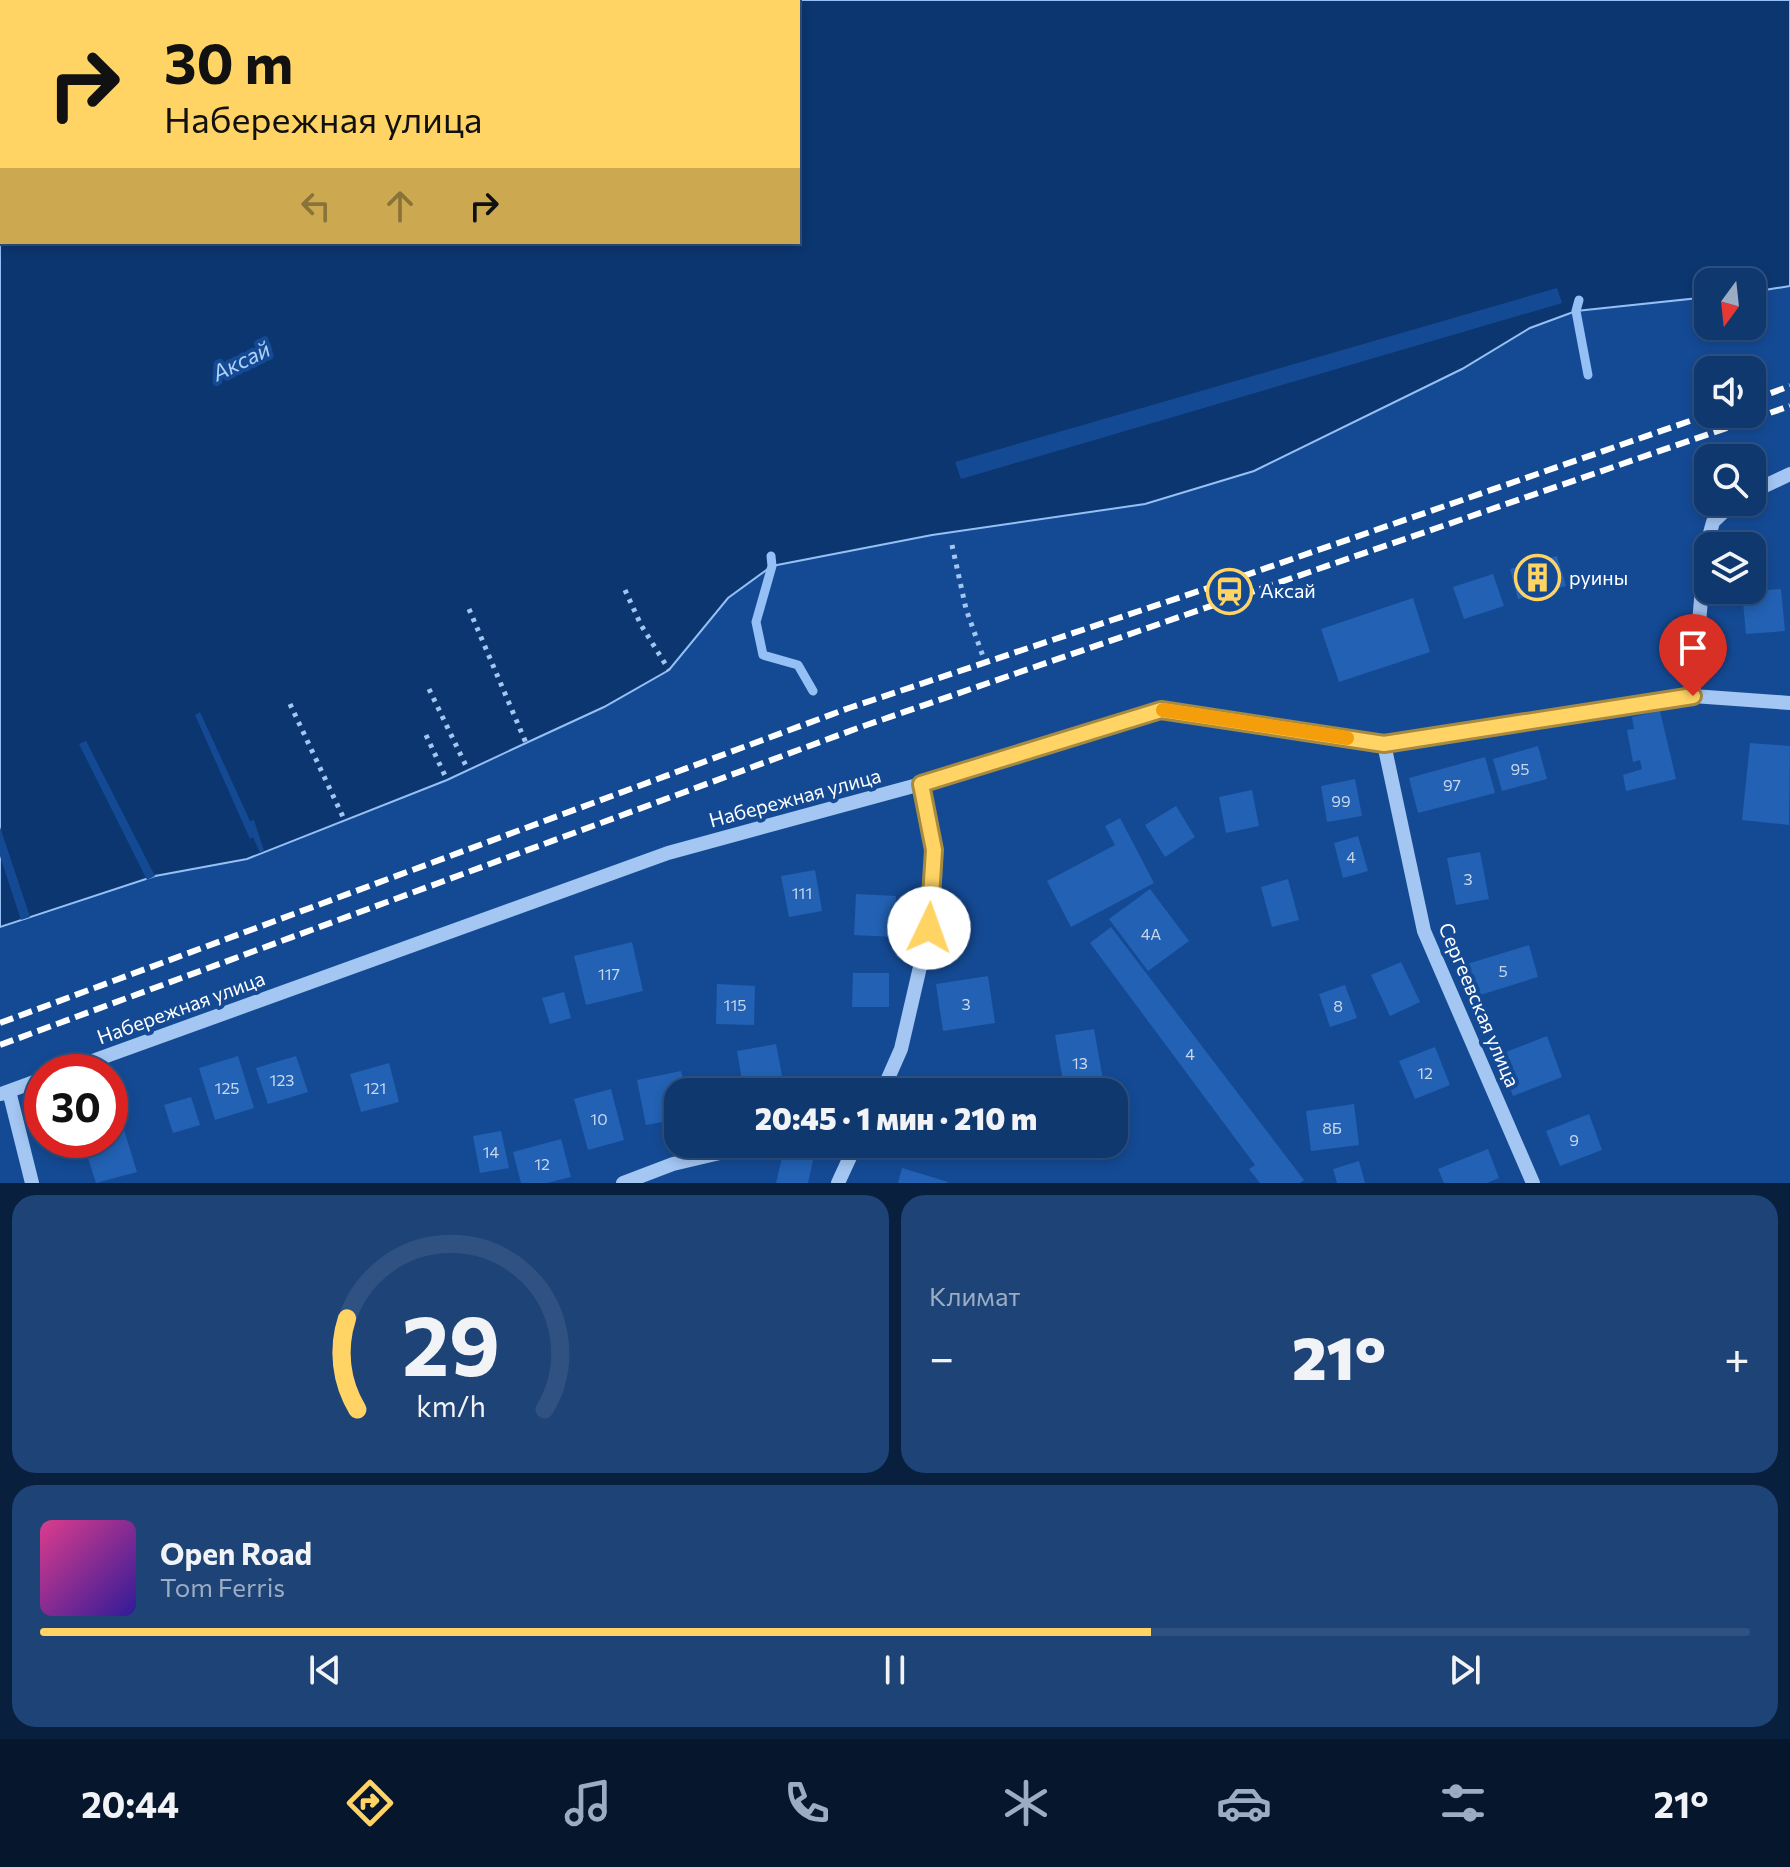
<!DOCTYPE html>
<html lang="ru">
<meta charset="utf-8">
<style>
body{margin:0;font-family:Commissioner,sans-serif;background:#1d4377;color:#f1f3f6;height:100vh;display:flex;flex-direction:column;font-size:30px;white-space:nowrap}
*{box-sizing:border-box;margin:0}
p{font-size:26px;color:#9bacc3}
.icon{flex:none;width:44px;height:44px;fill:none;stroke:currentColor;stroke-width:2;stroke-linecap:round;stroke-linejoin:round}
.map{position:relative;height:1183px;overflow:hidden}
.details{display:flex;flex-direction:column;gap:12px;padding:12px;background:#081f3d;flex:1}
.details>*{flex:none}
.hud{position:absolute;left:0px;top:0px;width:800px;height:244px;box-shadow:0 4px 12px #0003,0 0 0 2px #2f5282;background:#ffd464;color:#111;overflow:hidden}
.needle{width:52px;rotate:195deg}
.tools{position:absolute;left:1694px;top:268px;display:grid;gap:16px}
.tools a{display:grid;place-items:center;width:72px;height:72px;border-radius:16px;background:#0f386f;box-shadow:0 4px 12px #0003,0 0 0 2px #2f5282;font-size:40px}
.speed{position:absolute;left:24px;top:1054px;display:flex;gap:16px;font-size:40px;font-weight:700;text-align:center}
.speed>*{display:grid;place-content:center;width:104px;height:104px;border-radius:50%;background:#0f386f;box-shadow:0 4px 12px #0003,0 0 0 2px #2f5282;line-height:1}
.speed .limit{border:12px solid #d22;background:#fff;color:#111}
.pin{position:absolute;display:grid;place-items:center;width:68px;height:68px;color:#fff;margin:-82px -34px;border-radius:50% 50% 50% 0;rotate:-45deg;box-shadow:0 0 8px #0007}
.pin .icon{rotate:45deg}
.me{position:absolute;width:88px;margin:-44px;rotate:3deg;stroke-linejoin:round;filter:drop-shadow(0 0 6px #0008)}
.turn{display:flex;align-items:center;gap:28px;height:168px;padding:0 32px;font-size:36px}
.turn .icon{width:104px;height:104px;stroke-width:2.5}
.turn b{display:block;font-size:56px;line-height:68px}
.lanes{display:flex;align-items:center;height:76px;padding:0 32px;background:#0003;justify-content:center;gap:40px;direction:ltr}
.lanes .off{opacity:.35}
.big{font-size:60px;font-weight:800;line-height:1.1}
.details .widget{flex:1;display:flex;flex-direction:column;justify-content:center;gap:12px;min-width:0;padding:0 28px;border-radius:24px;background:#1d4377}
.details .dial{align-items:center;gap:0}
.dial svg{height:208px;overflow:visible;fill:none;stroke:#2f5282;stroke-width:7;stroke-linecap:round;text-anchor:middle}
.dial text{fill:#f1f3f6;stroke:none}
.song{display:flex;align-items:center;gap:24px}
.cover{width:96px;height:96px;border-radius:12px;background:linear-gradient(135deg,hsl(330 70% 55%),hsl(250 70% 35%))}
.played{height:8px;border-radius:4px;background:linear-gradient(90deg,#ffd464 65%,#2f5282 65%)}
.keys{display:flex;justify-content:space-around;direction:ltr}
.heat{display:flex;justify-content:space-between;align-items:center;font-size:44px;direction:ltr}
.details .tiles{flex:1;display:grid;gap:12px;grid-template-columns:1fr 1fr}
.widget:last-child{grid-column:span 2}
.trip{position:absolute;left:664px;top:1078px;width:464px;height:80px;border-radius:24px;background:#0f386f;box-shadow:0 4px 12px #0003,0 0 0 2px #2f5282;font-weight:800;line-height:80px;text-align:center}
.tab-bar{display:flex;height:128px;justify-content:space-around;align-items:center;background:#06162c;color:#9bacc3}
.tab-bar .icon{width:56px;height:56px}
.tab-bar .selected{color:#ffd464}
.tab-bar b{font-size:36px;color:#f1f3f6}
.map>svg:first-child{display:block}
</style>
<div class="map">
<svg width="1790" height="1183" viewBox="0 0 1790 1183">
<rect width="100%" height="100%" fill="#144a94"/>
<path fill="#0c3670" stroke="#95c0f5" stroke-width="2" fill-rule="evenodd" d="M0 0H1790V286L1752 292V282H1708V297L1576 311 1530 328 1462 369 1254 471 1145 504 932 535 772 566 728 598 669 670 604 707 526 743 447 780 247 859 155 876 0 927ZM2 2H798V242H2Z"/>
<path fill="#144a94" d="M1557 288 1562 303 961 479 955 462Z
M200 712 250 821 254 820 264 851 260 853 253 837 250 839 195 715Z
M86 741 155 876 147 880 79 744Z
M0 827 30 917 21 920 0 856Z"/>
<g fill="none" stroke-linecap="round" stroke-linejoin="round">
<path stroke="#95c0f5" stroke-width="9" d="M1579 300 1576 311 1588 375
M771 556 772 566 756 622 763 655 798 665 813 691"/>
</g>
<path fill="#2261b3" d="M1557 556 1566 586 1518 599 1510 569Z
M1493 574 1504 606 1464 619 1453 587Z
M1781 589 1785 631 1746 634 1742 592Z
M1413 598 1430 652 1339 682 1321 629Z
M1660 711 1676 779 1626 791 1623 775 1642 769 1640 760 1633 762 1627 730 1634 729 1632 717Z
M1750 743 1790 746 1789 825 1742 820Z
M1538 746 1547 779 1502 791 1493 759Z
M1485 757 1495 793 1418 813 1409 778Z
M1355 779 1362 816 1327 822 1321 786Z
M1252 790 1259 826 1226 833 1219 797Z
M1176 806 1195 837 1165 857 1145 825Z
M1120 818 1154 883 1071 927 1047 881 1115 845 1105 826Z
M1358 836 1368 871 1343 878 1334 843Z
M1480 852 1489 899 1456 905 1447 858Z
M815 870 822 911 789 917 781 876Z
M1288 879 1299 920 1272 927 1261 887Z
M1150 889 1189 941 1148 971 1109 919Z
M856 894 896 896 894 937 854 935Z
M1111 927 1304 1180 1300 1183H1260L1249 1169 1255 1165 1090 943Z
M632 942 643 991 586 1005 574 956Z
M1529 945 1538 977 1477 996 1467 964Z
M1401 962 1420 1002 1390 1016 1371 975Z
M853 973H889V1007H852Z
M988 976 995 1023 943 1031 936 984Z
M717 984 755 986 754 1025 716 1024Z
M1345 985 1357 1018 1330 1027 1319 994Z
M564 992 571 1018 550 1024 542 998Z
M1094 1029 1105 1091 1065 1092 1055 1035Z
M1547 1036 1562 1077 1513 1096 1498 1055Z
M776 1044 784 1086 744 1092 737 1051Z
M1435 1047 1450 1085 1415 1099 1399 1061Z
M238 1056 254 1108 215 1120 199 1068Z
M296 1056 308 1092 268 1104 256 1068Z
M389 1063 399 1102 361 1112 350 1074Z
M681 1071 686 1092H678V1119L646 1125 637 1080Z
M611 1089 624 1140 588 1150 574 1099Z
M191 1097 200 1125 173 1133 164 1105Z
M1354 1104 1359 1145 1311 1151 1306 1111Z
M1589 1114 1602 1150 1560 1166 1546 1131Z
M124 1130 137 1172 96 1183 83 1142 110 1140V1134Z
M501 1131 509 1168 480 1173 473 1136Z
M561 1139 571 1177 547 1183H521L513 1152Z
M687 1144H720V1145L689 1153Z
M889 1144H932L929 1155Z
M784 1149 814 1156 808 1183H776Z
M1488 1149 1499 1178 1487 1183H1444L1438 1169Z
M1359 1161 1365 1183H1337L1333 1169Z
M902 1168 948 1182 947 1183H898Z"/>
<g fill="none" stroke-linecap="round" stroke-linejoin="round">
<path stroke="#a3c6f2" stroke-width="5" stroke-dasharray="4 6" stroke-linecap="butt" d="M952 545 966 609 985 662
M625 590 641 625 669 670
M469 609 526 743
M429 689 468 770
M290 704 344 819
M426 735 447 780"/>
<path stroke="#a3c6f2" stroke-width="14" d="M1752 492 1790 474
M1693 696 1705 551 1713 522 1734 502
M1384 744 1424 931 1533 1183
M62 1072 668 853 921 784 1161 710 1384 744 1693 696 1790 703
M9 1091 32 1183
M882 1092 901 1049 929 928 934 850 921 784
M1 1094 42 1079
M623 1183 673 1164 758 1144
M838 1183 856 1144"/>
<path stroke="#fff" stroke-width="6" stroke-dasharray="14 6" stroke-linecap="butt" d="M1752 400 1790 386
M0 1023 849 708 1226 582 1710 414
M0 1045 858 728 1790 406"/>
</g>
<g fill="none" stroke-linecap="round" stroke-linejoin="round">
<defs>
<path id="route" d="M929 928 934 850 921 784 1161 710 1384 744 1693 696"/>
</defs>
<use href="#route" stroke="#a68a41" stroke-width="20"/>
<use href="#route" stroke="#ffd464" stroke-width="14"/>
<path stroke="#f59e0b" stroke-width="14" d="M1163 710 1347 738"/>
</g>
<defs>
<symbol id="building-ring" viewBox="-11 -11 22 22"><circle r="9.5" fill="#144a94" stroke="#ffd464" stroke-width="1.5"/><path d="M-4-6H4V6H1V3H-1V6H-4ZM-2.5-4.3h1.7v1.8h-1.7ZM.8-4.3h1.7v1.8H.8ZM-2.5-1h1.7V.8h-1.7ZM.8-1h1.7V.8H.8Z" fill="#ffd464"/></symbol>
<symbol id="station-ring" viewBox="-11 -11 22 22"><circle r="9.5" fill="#144a94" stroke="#ffd464" stroke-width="1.5"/><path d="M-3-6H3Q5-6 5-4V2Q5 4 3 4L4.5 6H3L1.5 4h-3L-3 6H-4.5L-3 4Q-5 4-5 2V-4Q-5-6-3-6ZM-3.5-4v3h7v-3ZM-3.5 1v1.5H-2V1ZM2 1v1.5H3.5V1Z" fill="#ffd464"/></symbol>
</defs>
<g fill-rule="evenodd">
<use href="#building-ring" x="1512" y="552" width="51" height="51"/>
<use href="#station-ring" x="1204" y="566" width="51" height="51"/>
</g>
<g text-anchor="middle" stroke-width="8" stroke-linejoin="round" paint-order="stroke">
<g font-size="16" fill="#c8d8ec">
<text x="1520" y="775">95</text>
<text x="1452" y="791">97</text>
<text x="1341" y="807">99</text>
<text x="1351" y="863">4</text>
<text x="1468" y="885">3</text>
<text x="802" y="899">111</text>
<text x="1151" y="940">4А</text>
<text x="1503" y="977">5</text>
<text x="609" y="980">117</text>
<text x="966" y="1010">3</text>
<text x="735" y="1011">115</text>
<text x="1338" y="1012">8</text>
<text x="1190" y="1060">4</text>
<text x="1080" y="1069">13</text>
<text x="1425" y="1079">12</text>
<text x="282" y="1086">123</text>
<text x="227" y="1094">125</text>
<text x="375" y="1094">121</text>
<text x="599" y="1125">10</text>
<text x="1332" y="1134">8Б</text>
<text x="1574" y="1146">9</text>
<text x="491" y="1158">14</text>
<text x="542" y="1170">12</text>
</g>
<g font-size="20" fill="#fff" stroke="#144a94" text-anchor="start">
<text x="1569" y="585">руины</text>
<text x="1260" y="598">Аксай</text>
</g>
<g font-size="20" fill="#fff" stroke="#144a94">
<text transform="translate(795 798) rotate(-15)" y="7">Набережная улица</text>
<text transform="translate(1479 1005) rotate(67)" y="7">Сергеевская улица</text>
<text transform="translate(181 1008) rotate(-20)" y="7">Набережная улица</text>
</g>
<g font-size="22" font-style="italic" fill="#afd0f9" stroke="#144a94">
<text transform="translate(241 361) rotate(-26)" y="8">Аксай</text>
</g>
</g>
</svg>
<div class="tools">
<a><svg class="needle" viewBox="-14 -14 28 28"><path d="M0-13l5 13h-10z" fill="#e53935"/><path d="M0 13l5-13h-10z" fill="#9bacc3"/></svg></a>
<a><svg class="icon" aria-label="sound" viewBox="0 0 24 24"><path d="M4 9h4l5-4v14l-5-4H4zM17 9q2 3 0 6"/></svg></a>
<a><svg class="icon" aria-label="search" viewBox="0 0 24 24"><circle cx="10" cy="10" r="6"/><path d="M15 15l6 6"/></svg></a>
<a><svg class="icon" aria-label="layers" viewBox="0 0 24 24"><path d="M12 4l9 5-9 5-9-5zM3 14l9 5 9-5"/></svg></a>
</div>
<div class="speed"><div class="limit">30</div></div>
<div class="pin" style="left:1693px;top:696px;background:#d93025"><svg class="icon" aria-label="arrive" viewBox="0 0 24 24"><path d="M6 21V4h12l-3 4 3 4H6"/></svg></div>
<svg class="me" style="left:929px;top:928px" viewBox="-20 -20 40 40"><circle r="19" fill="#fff"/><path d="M0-13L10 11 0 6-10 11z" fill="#ffd464"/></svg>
<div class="trip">20:45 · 1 мин · 210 m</div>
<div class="hud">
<div class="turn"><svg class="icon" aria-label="right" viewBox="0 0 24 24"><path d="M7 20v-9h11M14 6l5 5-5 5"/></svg><div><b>30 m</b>Набережная улица</div></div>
<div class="lanes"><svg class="icon off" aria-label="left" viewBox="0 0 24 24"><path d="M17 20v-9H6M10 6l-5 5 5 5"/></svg><svg class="icon off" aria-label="ahead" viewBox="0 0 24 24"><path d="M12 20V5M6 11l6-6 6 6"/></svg><svg class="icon" aria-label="right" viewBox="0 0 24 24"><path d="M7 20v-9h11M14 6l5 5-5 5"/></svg></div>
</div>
</div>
<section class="details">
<div class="tiles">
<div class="widget dial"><svg viewBox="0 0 100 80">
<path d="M14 69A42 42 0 1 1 86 69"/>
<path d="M14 69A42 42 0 0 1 10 34" stroke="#ffd464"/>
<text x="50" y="56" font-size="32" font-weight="700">29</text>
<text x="50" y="72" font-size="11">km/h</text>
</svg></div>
<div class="widget"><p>Климат</p>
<div class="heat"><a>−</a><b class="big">21°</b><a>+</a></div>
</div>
<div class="widget">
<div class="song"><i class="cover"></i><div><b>Open Road</b><p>Tom Ferris</p></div></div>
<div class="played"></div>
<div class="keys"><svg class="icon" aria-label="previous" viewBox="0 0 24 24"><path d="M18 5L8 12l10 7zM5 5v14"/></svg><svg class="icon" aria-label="pause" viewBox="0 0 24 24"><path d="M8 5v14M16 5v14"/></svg><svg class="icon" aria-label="next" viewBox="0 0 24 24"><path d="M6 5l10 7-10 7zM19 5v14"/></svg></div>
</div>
</div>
</section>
<nav class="tab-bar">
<b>20:44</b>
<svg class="icon selected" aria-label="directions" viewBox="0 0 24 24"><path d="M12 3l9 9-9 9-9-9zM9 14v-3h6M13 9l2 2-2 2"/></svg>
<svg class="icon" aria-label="music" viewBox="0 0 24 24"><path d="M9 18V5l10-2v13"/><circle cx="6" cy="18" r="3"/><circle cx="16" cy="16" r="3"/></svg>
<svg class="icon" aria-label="phone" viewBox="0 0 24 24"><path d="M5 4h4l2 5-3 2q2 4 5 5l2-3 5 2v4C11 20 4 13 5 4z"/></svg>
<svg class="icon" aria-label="climate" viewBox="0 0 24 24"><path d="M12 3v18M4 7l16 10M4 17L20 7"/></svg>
<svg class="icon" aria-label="car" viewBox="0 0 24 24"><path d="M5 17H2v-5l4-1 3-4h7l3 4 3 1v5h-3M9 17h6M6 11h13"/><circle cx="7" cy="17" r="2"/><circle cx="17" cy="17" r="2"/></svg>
<svg class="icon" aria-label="filters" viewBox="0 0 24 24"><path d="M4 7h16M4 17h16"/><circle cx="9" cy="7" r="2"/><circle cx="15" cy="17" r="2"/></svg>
<b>21°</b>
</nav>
